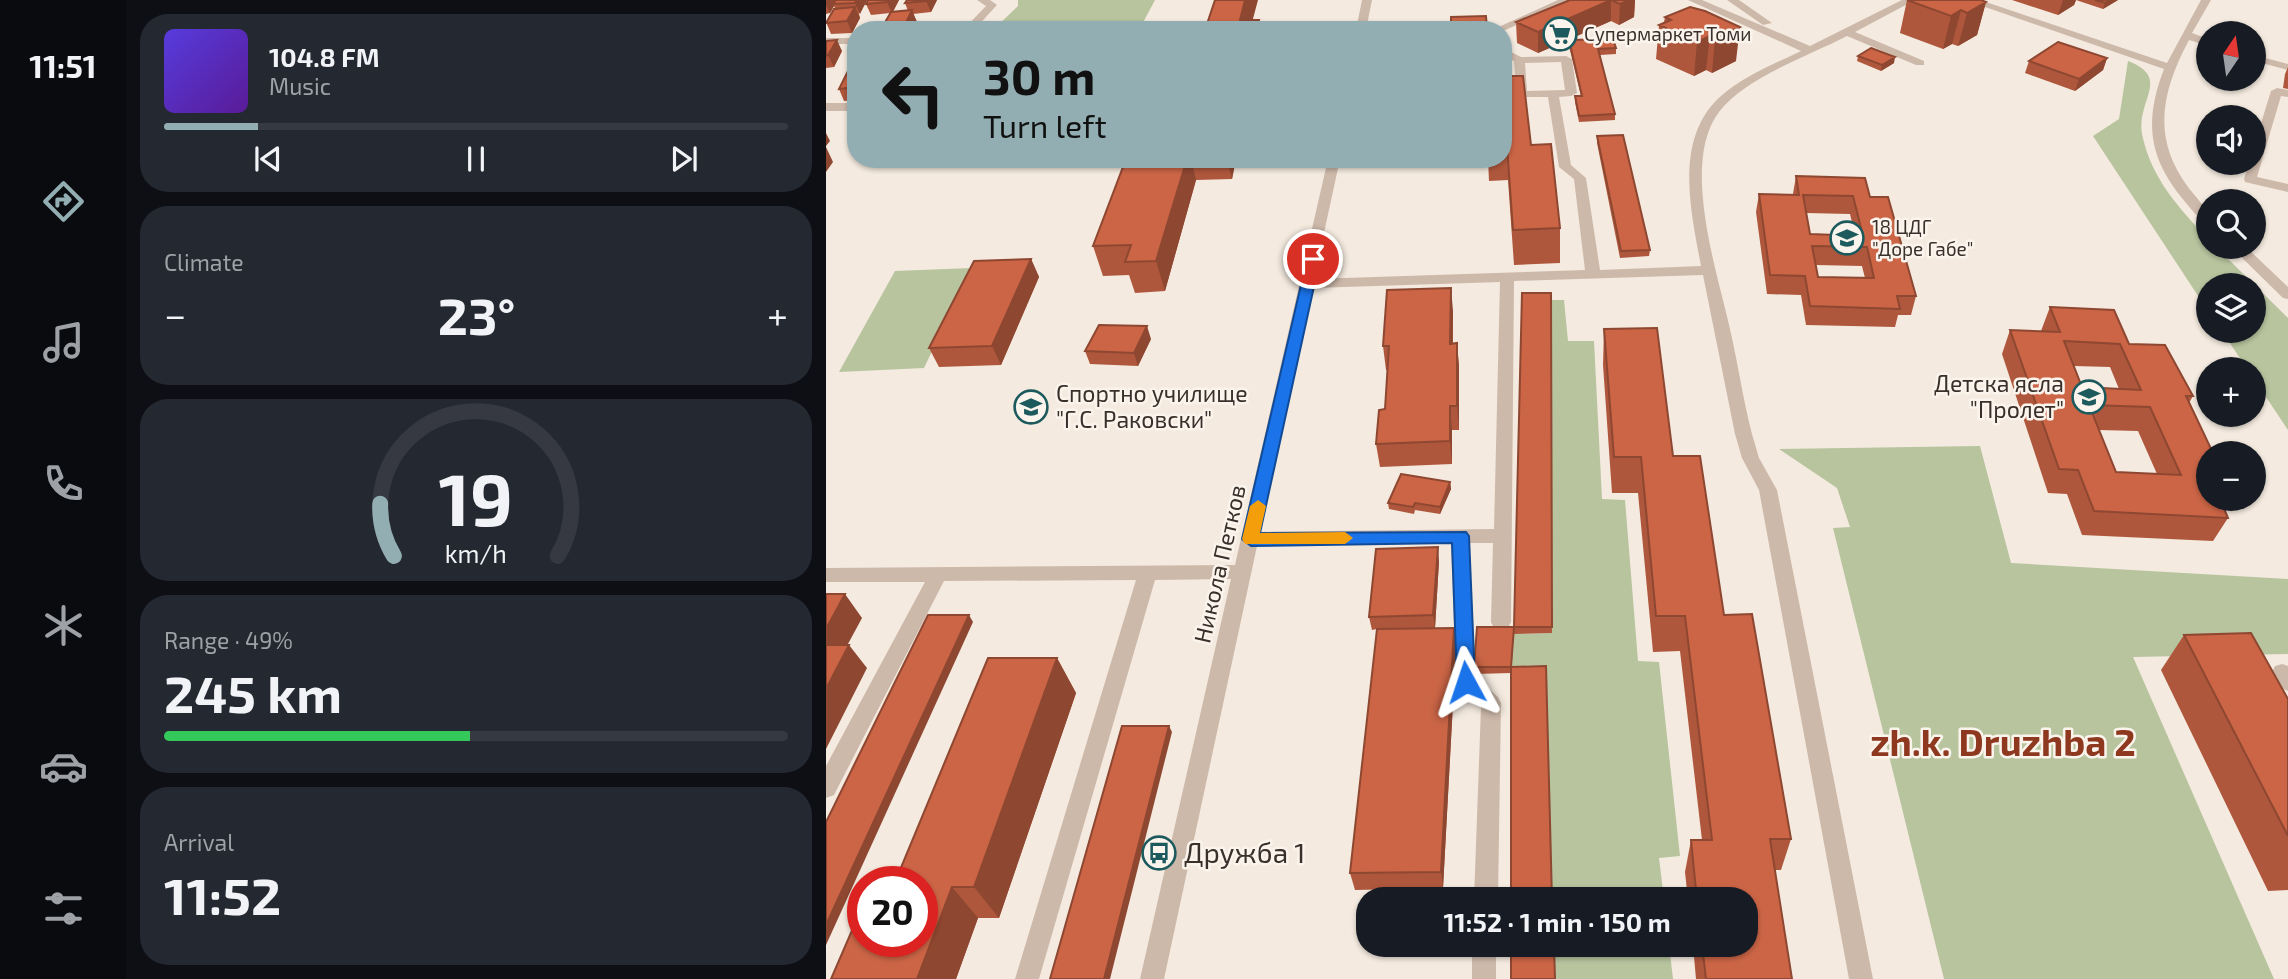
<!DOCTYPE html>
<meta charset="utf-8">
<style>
body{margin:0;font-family:"Exo 2",sans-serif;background:#242831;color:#f1f3f6;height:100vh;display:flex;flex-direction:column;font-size:26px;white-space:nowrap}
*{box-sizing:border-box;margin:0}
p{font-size:23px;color:#9ea1a6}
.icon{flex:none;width:38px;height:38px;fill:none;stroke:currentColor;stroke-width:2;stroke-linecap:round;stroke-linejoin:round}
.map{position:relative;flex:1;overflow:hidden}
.details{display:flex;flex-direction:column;gap:14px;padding:14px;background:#0d0f14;width:700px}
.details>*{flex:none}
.top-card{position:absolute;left:21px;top:21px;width:665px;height:147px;border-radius:28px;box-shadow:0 2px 5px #0004;background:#92aeb2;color:#111;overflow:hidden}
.needle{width:46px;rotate:13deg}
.fabs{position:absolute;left:1370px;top:21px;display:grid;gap:14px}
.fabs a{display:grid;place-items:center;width:70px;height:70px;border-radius:50%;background:#171b24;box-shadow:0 2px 5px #0004;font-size:35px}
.speed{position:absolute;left:21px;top:866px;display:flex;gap:14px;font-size:35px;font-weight:700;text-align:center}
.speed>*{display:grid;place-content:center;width:91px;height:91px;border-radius:50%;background:#171b24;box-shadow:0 2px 5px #0004;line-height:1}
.speed .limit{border:10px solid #d22;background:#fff;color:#111}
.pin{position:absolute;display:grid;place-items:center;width:60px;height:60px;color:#fff;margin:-30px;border:4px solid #fff;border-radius:50%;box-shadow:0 2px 7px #0007}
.me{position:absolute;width:77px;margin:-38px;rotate:355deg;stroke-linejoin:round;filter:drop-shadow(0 0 5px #0008)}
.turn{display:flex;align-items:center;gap:24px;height:147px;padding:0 21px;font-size:32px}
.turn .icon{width:91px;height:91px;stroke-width:2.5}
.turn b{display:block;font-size:49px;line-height:60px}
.big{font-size:52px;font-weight:700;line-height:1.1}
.details .tile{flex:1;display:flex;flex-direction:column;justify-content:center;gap:10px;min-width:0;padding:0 24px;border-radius:28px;background:#242831}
.details .dial{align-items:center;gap:0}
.dial svg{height:182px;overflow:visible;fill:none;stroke:#363941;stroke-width:7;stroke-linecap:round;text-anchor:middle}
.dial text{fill:#f1f3f6;stroke:none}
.song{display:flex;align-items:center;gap:21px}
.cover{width:84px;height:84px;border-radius:10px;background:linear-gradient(135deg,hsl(250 70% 55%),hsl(270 70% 35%))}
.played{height:7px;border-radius:4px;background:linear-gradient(90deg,#92aeb2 15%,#363941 15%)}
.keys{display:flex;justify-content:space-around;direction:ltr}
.heat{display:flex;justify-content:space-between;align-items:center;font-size:38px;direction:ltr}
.charge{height:10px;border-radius:5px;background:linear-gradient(90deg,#34c759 49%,#363941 0)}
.trip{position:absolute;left:530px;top:887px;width:402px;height:70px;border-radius:28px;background:#171b24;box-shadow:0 2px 5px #0004;font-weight:700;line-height:70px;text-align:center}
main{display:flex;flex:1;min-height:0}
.tab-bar{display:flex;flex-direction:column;width:126px;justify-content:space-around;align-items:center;background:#090b0e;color:#9ea1a6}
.tab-bar .icon{width:49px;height:49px}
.tab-bar .selected{color:#92aeb2}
.tab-bar b{font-size:32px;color:#f1f3f6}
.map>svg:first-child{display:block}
</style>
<main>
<nav class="tab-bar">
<b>11:51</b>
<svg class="icon selected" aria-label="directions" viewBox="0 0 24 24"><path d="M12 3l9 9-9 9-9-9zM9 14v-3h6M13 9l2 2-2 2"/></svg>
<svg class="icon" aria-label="music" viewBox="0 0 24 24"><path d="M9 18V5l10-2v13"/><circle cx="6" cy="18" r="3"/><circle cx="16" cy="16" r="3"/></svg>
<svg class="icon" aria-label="phone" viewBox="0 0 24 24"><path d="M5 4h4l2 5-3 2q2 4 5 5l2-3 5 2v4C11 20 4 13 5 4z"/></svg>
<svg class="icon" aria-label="climate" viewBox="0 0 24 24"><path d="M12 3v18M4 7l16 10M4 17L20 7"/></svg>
<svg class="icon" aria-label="car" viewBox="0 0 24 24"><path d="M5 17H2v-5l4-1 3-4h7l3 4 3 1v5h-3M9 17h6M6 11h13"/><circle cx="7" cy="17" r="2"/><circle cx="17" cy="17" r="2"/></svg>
<svg class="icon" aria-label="filters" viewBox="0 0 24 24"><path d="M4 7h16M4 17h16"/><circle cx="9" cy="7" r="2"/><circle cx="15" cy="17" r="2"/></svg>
</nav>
<section class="details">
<div class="tile">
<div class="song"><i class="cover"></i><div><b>104.8 FM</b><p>Music</p></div></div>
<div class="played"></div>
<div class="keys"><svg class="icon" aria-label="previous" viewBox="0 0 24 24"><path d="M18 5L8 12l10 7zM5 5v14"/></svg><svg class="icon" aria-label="pause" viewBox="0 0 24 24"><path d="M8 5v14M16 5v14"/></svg><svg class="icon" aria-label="next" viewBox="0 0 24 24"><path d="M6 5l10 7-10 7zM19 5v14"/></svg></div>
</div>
<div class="tile"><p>Climate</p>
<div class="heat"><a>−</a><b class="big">23°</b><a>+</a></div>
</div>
<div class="tile dial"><svg viewBox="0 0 100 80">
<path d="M14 69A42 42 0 1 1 86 69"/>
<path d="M14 69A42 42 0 0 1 8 46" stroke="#92aeb2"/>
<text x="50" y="56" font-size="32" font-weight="700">19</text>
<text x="50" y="72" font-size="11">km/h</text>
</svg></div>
<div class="tile"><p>Range · 49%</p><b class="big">245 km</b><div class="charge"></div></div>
<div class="tile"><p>Arrival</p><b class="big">11:52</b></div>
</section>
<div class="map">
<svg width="1462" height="979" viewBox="0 0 1462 979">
<rect width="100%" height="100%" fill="#f4eadf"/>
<path fill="#b7c49e" d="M192 0H329L313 30H167L192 6Z
M1302 61C1346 78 1310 100 1316 134 1325 178 1352 207 1382 239V247H1390L1462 318V430L1428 379V369H1421L1396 331H1428V285H1382V311L1267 136 1293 119Z
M146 268 98 368 13 372 69 271Z
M725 300H738L742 341H768L776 499 799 500 812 661 833 662 854 856 833 858 838 899H726L685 673 688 634 726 633Z
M1154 446 1185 563 1462 579V654L1307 657 1448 979H1118L1007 528 1024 527 1011 488 953 449Z
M728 945H843L847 979H728Z"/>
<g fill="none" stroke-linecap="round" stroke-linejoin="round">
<path fill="#cdb9aa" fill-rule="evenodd" d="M151 0H164L171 5 148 30H137L160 6Z
M536 0H546L540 30H530Z
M732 0H746L677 31 666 30Z
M862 0H876L984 46 1076 0H1089L1029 32 1098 61V65H1090L1021 36C982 56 919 78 893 112 854 163 892 274 904 329 912 364 917 399 926 434L933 458 951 490 1047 979H1023L933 490 916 458 909 434 877 275 688 281 685 622 682 628 675 630 668 628 665 622 667 543H643L650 678 672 697 675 703 672 900H648L655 707 633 688 630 682 625 543 431 546 338 979H314L405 579 329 580 213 979H189L310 580 118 581 8 795 0 798V766L99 582H0V568L409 565 502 159H514L488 279 759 270 748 179 733 167 722 97H691L688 61 677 56V48L695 57 740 56 746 59 751 93 745 96 733 97 745 165 760 178 774 270 875 266C865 212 847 138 895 96 918 76 948 64 975 51ZM735 62 739 90 701 91 699 63ZM674 282 668 529 434 532 487 288Z
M901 0H913L946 23 937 25Z
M1139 0H1154L1341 63 1375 0H1385L1366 33 1382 39V46L1363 40C1336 91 1325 137 1362 187 1371 199 1382 207 1382 223L1377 222C1330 172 1312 137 1338 69Z
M0 38H30V44H0Z
M1428 55 1462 64V70L1428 61Z
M1451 88 1462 90V97L1455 96 1431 177 1462 184V192L1419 182 1418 179 1423 163H1428V146L1445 91Z
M0 103H30V111H0Z
M1405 247H1420L1462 287V299L1457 298Z
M1456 664 1462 666V691L1455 688 1446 672 1449 666Z
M646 945H670V979H646Z"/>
</g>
<path fill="#af573c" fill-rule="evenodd" d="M0 0H41L33 14 34 18 26 33 5 34 0 22 9 8 8 6 4 13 0 14Z
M42 0H73L67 12 82 11 79 3 111 0 105 12 87 14 91 22 87 30H59L57 26 64 13 45 15 40 4Z
M744 0H809L808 17 793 25 785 21 712 53 691 43 690 22Z
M1081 0 1160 2 1151 35 1132 46 1126 44 1117 49 1074 33Z
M1186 0H1292L1277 9 1250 0 1248 5 1232 15Z
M864 7 910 61 886 73 880 70 868 76 830 59 833 25 838 22 839 17Z
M743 40 790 48V54L774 55 789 114V120L753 122 749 102V96H755L743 46Z
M0 41 16 51 8 67 0 68Z
M30 50V100L18 101 13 89 29 71 24 61Z
M1032 56 1068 63 1055 71 1031 61Z
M1281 58 1277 70 1249 91 1199 73 1203 61Z
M1462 67V89L1457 88 1459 74Z
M677 76 705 145 734 228V263L688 265 682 180 663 181 662 159H677Z
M771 136 824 250 823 256 794 258 771 143Z
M300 159H410L406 179 370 180 339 291 309 293 303 275 277 276 267 246Z
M970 176 1044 197 1090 296 1085 315H1072L1069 327 980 325 975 295 941 294 930 212 933 194H967ZM980 213 1024 214 1029 235 984 234ZM990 265 1036 266 1039 278 992 277Z
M205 259 213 277 175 365 113 367 103 348Z
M725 293 726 633 688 634 685 673 649 674 648 667 688 627Z
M1224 307 1303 344 1367 396 1363 403 1382 453V499L1402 518 1387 541 1256 535 1241 494 1222 493 1176 354 1184 330 1215 331ZM1248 366 1284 367 1293 389 1256 387ZM1273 430 1312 431 1331 474 1290 472Z
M627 311V344L631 343 633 367V430H626V464L554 467 550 444 559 409 562 370H560L557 346Z
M778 329 847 456 898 615 965 839 955 870H949L966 979H870L867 945H920V900H862L859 872 865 840H876L854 651 827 652 812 493H786L777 365Z
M325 339 312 366 264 364 259 351Z
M624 482 625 489 614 514 589 510 588 514 563 509 562 503Z
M613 561 609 628 570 629 628 628 630 647 617 888 529 890 524 873 551 629 546 630 543 617Z
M1358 635 1462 699V890L1442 891 1335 670Z
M231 658 250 693 173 918H152L130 979H5L37 942Z"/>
<path fill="#8e4731" d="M0 0H12L7 4 8 6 4 13 0 5Z
M30 0H41L34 14 29 3Z
M62 0H73L66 13 61 2Z
M101 0H111L105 12 100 1Z
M419 0H432L424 30 414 20Z
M785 0V21L712 53V32Z
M803 0H809L808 17 793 25 794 4Z
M1237 0H1250L1248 5 1232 15Z
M1285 0H1292L1277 9 1279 3Z
M1160 2 1151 35 1132 46 1141 13Z
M29 7 34 18 26 33 21 21Z
M86 10 91 22 87 30H81L79 25Z
M1135 10 1126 44 1117 49 1125 16Z
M433 20 435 30H430Z
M914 27 910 61 886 73 889 39Z
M884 36 880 70 868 76 871 42Z
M11 40 16 51 8 67 2 55Z
M1069 57 1068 63 1055 71 1056 65Z
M1281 58 1277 70 1249 91 1253 79Z
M0 133 4 141 0 146Z
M0 147 7 162 0 172Z
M361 159H365L370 180 339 291 330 261Z
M401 159H410L406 179Z
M205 259 213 277 175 365 166 346Z
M625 288 627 311 626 367 624 344Z
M321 326 325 339 312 366 308 353Z
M631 343 633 367V430L631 406Z
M624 406 626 430V464L624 441Z
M624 482 625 489 614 514V507Z
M612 547 613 561 609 628 607 615Z
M19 594 36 618 9 668 0 656V629Z
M143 615 147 622 0 945V925Z
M628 628 630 647 617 888 615 872Z
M23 645 41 668 0 749V689Z
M231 658 250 693 173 918 148 887Z
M343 726 346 732 284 979H278Z
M126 887 152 918 130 979H91Z"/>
<path fill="#cb6546" stroke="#8e4731" stroke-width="2" fill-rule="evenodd" d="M10 0H30L29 3 7 4Z
M42 0H62L61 2 40 4Z
M81 0H101L100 1 79 3Z
M389 0H419L414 20H433L430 30H379Z
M744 0H803L794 4 785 0 712 32 690 22Z
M1081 0H1155L1160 2 1141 13 1135 10 1125 16Z
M1269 0H1285L1279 3Z
M29 7 21 21 0 23 8 9Z
M864 7 879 11 914 27 889 39 884 36 871 42 833 25 845 20 839 17Z
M86 10 79 25 57 26 65 12Z
M660 16 661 30H625V17Z
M787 39 790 48 772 49 789 114 753 116 749 96H756L743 40Z
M11 40 2 55 0 56V41Z
M1232 42 1281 58 1253 79 1203 61Z
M1045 48 1069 57 1056 65 1032 56Z
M30 50V60L24 61Z
M22 71H30V87L13 89Z
M677 76H697L705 145 725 144 734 228 687 230 681 146H677Z
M797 135 824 250 795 251 771 136Z
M300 159H361L330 261 299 262 305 245 267 246Z
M970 176 1039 178 1044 197H1062L1090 296H1071L1074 309 984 306 979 276 944 275 933 194 973 195ZM977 195 1027 196 1037 236 984 234ZM986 246 1041 247 1048 278 992 277Z
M205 259 166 346 103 348 148 261Z
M625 288 624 344 631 343V406H624V441L550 444 553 410 559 409 563 346H557L561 290Z
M696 293H725L726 627H688Z
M1224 307 1288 310 1303 344 1339 345 1367 396H1360L1387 453H1382V499H1394L1402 518 1268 511 1252 470 1233 469 1184 330 1234 332ZM1238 341 1294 344 1315 390 1256 387ZM1263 405 1324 407 1355 475 1290 472Z
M273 325 321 326 308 353 259 351Z
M831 328 847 456H874L898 615 926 614 965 839H944L966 979H880L876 945H920V900H871L865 840H886L859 616H830L815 457H788L778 329Z
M575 474 624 482 614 507 589 503 587 507 562 503Z
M612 547 607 615 543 617 550 549Z
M0 594H19L0 629Z
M102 615H143L0 925V822Z
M651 627H688L685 667 720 666 726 900H685V667H648Z
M628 628 615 872 524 873 551 629Z
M1425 633 1462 699V836L1358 635Z
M0 645H23L0 689Z
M162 658H231L148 887H126L91 979H5L37 905V942H96V882H69Z
M296 726H343L278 979H224Z
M685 945H728L729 979H685Z"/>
<path fill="#1a73e8" stroke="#114b97" stroke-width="2" d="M487 256 494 259 434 533 640 532 643 536 649 682 647 688 640 690 634 688 631 682 626 543 425 546 416 539 481 259Z"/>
<path fill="#f59e0b" d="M432 500 440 506 434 533 519 532 527 538 519 544H419L416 539 424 506Z"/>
<defs>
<symbol id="supermarket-ring" viewBox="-11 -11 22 22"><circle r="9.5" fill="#fbf4ec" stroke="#1d5a5e" stroke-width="1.5"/><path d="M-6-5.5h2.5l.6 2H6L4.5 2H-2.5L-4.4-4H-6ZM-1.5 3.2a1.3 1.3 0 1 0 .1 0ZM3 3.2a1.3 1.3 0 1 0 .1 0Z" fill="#1d5a5e"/></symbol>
<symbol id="school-ring" viewBox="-11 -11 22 22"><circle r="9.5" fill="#fbf4ec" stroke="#1d5a5e" stroke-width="1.5"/><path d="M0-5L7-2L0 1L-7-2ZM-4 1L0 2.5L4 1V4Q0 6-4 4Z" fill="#1d5a5e"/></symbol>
<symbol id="bus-ring" viewBox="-11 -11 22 22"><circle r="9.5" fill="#fbf4ec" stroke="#1d5a5e" stroke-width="1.5"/><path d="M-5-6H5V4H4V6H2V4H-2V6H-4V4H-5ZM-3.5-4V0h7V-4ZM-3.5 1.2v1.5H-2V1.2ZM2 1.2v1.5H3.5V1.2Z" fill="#1d5a5e"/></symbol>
</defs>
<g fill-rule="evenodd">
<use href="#supermarket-ring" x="715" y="15" width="38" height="38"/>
<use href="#school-ring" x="1002" y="219" width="38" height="38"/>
<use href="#school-ring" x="1244" y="378" width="38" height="38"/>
<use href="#school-ring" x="186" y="388" width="38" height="38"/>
<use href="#bus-ring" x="314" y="834" width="38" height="38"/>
</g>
<g text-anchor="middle" stroke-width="5" stroke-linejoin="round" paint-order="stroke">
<g font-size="19" fill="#3a2f2a" stroke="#fbf4ec" text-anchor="start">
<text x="758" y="41">Супермаркет Томи</text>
<text x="1046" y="234">18 ЦДГ<tspan x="1046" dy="22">"Доре Габе"</tspan></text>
</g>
<g font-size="23" fill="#3a2f2a" stroke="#fbf4ec" text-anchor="end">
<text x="1238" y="392">Детска ясла<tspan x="1238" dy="26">"Пролет"</tspan></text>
<text x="230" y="402" text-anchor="start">Спортно училище<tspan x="230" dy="26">"Г.С. Раковски"</tspan></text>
</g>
<g font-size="23" fill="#3a2f2a" stroke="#fbf4ec">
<text transform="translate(394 564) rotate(-77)" y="8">Никола Петков</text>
</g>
<g font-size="28" fill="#3a2f2a" stroke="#fbf4ec" text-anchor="start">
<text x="358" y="863">Дружба 1</text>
</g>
<g font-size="37" font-weight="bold" fill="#8d381f" stroke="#fbf4ec">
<text x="1177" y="756">zh.k. Druzhba 2</text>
</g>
</g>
</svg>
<div class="fabs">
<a><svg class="needle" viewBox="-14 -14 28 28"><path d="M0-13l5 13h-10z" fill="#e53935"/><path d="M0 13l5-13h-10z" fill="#9ea1a6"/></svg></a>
<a><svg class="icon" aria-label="sound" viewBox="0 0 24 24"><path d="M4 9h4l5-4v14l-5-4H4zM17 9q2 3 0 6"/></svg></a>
<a><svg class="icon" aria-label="search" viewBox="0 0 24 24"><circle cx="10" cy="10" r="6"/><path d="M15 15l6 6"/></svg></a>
<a><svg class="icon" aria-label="layers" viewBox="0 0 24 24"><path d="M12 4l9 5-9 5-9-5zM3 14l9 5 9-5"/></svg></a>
<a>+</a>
<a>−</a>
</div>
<div class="speed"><div class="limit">20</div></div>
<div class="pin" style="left:487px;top:259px;background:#d93025"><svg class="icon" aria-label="arrive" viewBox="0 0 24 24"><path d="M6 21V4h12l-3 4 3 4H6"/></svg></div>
<svg class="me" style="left:640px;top:682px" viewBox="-20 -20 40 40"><path d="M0-17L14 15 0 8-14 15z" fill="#1a73e8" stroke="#fff" stroke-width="4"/></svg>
<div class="trip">11:52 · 1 min · 150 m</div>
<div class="top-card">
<div class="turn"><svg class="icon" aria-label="left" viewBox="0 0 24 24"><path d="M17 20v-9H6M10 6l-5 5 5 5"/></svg><div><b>30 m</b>Turn left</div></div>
</div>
</div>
</main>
